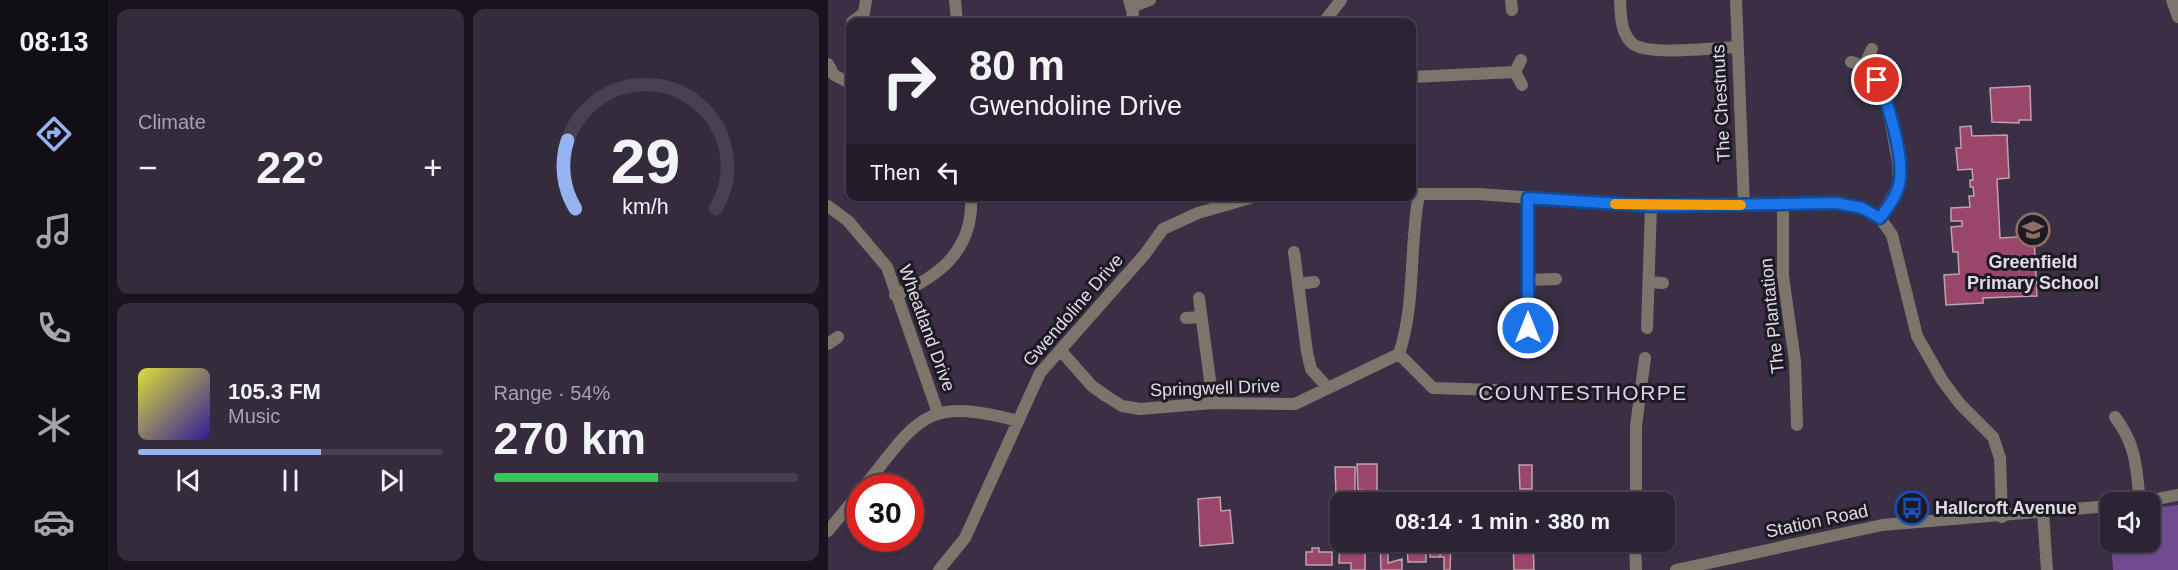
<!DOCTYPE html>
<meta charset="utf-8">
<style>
body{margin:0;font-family:Helvetica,sans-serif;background:#342b3c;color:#f1f3f6;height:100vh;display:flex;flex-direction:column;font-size:22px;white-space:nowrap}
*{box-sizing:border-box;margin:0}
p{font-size:20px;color:#a6a4ac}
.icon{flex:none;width:33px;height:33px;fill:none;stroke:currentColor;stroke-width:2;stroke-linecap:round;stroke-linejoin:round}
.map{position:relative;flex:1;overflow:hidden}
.drawer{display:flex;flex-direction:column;gap:9px;padding:9px;background:#18131d;width:720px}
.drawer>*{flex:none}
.hud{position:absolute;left:18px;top:18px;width:570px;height:183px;border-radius:12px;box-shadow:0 2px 4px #0004,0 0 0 2px #48404f;background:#2c2334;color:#f1f3f6;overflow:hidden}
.tools{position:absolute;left:1272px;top:492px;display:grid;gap:12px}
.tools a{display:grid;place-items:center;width:60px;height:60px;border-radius:12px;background:#2c2334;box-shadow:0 2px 4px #0004,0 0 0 2px #48404f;font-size:30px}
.speed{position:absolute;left:18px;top:474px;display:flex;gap:12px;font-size:30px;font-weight:700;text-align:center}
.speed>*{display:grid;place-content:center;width:78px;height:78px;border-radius:50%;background:#2c2334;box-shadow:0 2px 4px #0004,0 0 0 2px #48404f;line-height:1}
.speed .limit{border:9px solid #d22;background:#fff;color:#111}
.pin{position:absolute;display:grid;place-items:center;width:51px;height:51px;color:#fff;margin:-26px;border:3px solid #fff;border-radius:50%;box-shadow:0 2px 6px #0007}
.me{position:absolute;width:66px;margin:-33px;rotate:0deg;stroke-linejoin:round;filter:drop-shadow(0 0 4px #0008)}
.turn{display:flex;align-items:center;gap:21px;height:126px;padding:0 24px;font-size:27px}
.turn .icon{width:78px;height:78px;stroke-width:2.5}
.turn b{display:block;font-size:42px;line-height:51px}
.then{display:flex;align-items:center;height:57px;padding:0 24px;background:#0003;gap:12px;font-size:22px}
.big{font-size:45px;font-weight:600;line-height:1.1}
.drawer .widget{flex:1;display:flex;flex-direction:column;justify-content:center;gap:9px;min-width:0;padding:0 21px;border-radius:12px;background:#342b3c}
.drawer .dial{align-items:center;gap:0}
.dial svg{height:156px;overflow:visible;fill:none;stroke:#48404f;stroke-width:7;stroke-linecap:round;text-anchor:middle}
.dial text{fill:#f1f3f6;stroke:none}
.song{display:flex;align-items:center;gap:18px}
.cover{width:72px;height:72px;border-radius:9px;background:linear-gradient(135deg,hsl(60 70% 55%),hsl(250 70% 35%))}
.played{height:6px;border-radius:3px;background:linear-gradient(90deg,#95b2f1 60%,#48404f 60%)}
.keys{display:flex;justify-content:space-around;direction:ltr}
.heat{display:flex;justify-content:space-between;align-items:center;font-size:33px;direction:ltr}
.charge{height:9px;border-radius:4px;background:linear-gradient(90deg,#34c759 54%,#48404f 0)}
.drawer .tiles{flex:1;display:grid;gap:9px;grid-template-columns:repeat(2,1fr)}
.trip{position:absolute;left:502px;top:492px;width:345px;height:60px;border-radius:12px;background:#2c2334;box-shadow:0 2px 4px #0004,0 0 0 2px #48404f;font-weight:600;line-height:60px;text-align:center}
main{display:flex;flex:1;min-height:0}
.menu{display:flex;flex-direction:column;width:108px;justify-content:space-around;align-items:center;background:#120e15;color:#a6a4ac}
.menu .icon{width:42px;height:42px}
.menu .selected{color:#95b2f1}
.menu b{font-size:27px;color:#f1f3f6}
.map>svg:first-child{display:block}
</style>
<main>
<nav class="menu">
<b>08:13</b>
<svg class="icon selected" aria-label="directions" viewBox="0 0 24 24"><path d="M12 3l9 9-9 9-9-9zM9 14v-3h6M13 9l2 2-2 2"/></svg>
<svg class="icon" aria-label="music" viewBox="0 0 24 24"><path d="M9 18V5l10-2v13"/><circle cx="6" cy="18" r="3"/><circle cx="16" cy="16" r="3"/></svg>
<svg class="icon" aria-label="phone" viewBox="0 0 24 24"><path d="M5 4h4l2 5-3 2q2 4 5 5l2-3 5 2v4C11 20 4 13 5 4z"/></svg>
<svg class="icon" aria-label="climate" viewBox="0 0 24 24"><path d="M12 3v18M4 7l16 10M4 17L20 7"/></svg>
<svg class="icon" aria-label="car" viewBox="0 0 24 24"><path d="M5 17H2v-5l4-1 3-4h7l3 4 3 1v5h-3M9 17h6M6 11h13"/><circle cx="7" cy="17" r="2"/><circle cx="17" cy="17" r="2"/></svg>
</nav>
<section class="drawer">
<div class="tiles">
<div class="widget"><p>Climate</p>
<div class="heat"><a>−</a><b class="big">22°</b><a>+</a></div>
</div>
<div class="widget dial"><svg viewBox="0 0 100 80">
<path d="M14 69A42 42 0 1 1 86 69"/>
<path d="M14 69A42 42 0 0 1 10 34" stroke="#95b2f1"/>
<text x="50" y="56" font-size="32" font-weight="700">29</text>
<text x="50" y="72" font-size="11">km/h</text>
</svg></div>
<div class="widget">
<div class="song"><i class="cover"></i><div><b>105.3 FM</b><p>Music</p></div></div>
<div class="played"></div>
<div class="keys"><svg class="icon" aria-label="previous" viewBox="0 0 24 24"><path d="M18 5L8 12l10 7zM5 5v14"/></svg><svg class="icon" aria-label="pause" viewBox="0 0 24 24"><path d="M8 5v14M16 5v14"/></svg><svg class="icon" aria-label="next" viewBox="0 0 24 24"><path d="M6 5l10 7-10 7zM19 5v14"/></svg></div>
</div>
<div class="widget"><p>Range · 54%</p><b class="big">270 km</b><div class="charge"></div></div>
</div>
</section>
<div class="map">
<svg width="1350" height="570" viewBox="0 0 1350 570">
<rect width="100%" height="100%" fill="#3a2f45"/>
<path fill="#6e4c8f" d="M1350 505V570H1285L1283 542H1322V508Z"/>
<path fill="#9a456a" stroke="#c0a2ac" stroke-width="1.5" d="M1202 86 1203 120H1191V123L1164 122 1162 88Z
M1143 126 1144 136 1179 135 1181 178 1169 179 1172 238 1206 236 1209 296 1155 298V303L1118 305 1116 275 1131 274 1130 252H1125L1123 227 1134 226V221H1123V208L1142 207 1141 196H1146L1145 187H1142V180H1145L1144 169 1130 170 1128 148H1133L1132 127Z
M529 464H549V492L530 490Z
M691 465H704V489H692Z
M507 467H527V493L508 495Z
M392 497 393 511 402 510 405 543 372 546 370 499Z
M682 497H704V502H683Z
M512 538 513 542H519L520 550 537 552V570H523V563H511Z
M552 542H560V563L574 559V570H553Z
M602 542H612V557H602Z
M612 542H623L622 570H616V557H612Z
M685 542H705L706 570H686Z
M579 547H598V562H580Z
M484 548H491V552H504V565H478V552H484Z"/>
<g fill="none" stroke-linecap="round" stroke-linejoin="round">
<path stroke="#7c756b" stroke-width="12" d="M127 0 129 22
M301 0 305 13 303 22
M683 0 684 10
M792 0C793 15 792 33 805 44 821 56 887 48 909 47
M908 0 916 205
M1344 0 1350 17
M304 7 322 0
M24 22 36 13 38 0
M496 22 513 0
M693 60 687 72 694 85
M1023 62 1036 66 1044 49
M0 64 6 75 22 83
M1036 66 1049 80 1059 100 1070 163 1071 185 1052 218
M584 77 687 72
M584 194H649L823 206 1008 203 1034 208 1052 218 1064 235 1089 336 1114 380 1132 404 1165 437 1172 458 1174 517
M955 204V276L967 361 969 425
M0 206 20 221 59 267 110 413
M466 252 479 352 483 369 499 387
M700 280 728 279
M821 282 835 283
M470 284 486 282
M67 295C112 277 146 249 143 196
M371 298 385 403
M358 318 373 317
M700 328V198
M819 328 823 206
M0 344 10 337
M233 351 264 386 278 396 294 406 312 409 385 403 467 404 571 354C588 303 581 246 591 194
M571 354 605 388 669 390
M1287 417C1309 446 1308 468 1312 502
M35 488C91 418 96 396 190 421
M808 502V426L817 358
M1215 513 1219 570
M0 531 32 492
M807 542 808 570
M111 570 137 538 212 373 317 254 335 229 370 213 429 196"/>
<path stroke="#7c756b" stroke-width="12" d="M1314 502 1350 495
M848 570 1054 525 1282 506"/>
</g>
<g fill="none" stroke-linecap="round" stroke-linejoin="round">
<defs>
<path id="route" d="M700 328V198L823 206 1008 203 1034 208 1052 218C1059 209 1068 197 1071 185 1077 159 1061 104 1049 80"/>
</defs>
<use href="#route" stroke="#114b97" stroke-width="15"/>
<use href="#route" stroke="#1a73e8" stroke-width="10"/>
<path stroke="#f59e0b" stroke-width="10" d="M787 204 913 205"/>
</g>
<defs>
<symbol id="school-ring" viewBox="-11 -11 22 22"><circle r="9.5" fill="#1e1a24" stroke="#8d6e63" stroke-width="1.5"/><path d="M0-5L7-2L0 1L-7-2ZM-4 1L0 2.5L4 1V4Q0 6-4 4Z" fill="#8d6e63"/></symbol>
<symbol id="bus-ring" viewBox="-11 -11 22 22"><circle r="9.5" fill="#1e1a24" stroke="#1a4fb4" stroke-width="1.5"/><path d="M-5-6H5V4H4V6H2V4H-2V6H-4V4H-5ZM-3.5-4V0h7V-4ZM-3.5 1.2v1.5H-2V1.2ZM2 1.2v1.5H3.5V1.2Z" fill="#1a4fb4"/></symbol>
</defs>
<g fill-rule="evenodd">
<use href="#school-ring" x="1186" y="211" width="38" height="38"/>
<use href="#bus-ring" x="1065" y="489" width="38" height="38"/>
</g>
<g text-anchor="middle" stroke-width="6" stroke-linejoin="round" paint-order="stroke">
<g font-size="18" fill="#e1dbe8" stroke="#1e1a24">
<text transform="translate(893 103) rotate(-93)" y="6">The Chestnuts</text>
<text transform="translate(245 310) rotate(-49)" y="6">Gwendoline Drive</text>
<text transform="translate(944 316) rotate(-96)" y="6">The Plantation</text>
<text transform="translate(99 328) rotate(70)" y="6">Wheatland Drive</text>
<text transform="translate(387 388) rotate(-2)" y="6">Springwell Drive</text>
<text transform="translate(989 521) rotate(-12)" y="6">Station Road</text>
</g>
<g font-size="18" font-weight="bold" fill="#e1dbe8" stroke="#1e1a24">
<text x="1205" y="268">Greenfield<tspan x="1205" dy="21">Primary School</tspan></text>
<text x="1107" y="514" text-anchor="start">Hallcroft Avenue</text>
</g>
<g font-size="21" letter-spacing="1.5" fill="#dcd0eb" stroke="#1e1a24">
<text x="755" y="400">COUNTESTHORPE</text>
</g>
</g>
</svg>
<div class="tools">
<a><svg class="icon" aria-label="sound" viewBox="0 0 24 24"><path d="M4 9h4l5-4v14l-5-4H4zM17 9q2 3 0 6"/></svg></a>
</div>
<div class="speed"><div class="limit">30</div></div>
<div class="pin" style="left:1049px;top:80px;background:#d93025"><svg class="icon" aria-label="arrive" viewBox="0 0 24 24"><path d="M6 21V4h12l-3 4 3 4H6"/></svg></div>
<svg class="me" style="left:700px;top:328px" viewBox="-20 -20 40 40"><circle r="17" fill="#1a73e8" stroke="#fff" stroke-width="3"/><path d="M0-11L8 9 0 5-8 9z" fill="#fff"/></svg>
<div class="trip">08:14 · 1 min · 380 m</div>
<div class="hud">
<div class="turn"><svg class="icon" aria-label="right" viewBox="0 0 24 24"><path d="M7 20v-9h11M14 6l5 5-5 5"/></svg><div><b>80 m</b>Gwendoline Drive</div></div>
<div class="then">Then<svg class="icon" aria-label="left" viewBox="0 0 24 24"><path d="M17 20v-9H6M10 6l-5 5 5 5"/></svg></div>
</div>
</div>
</main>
